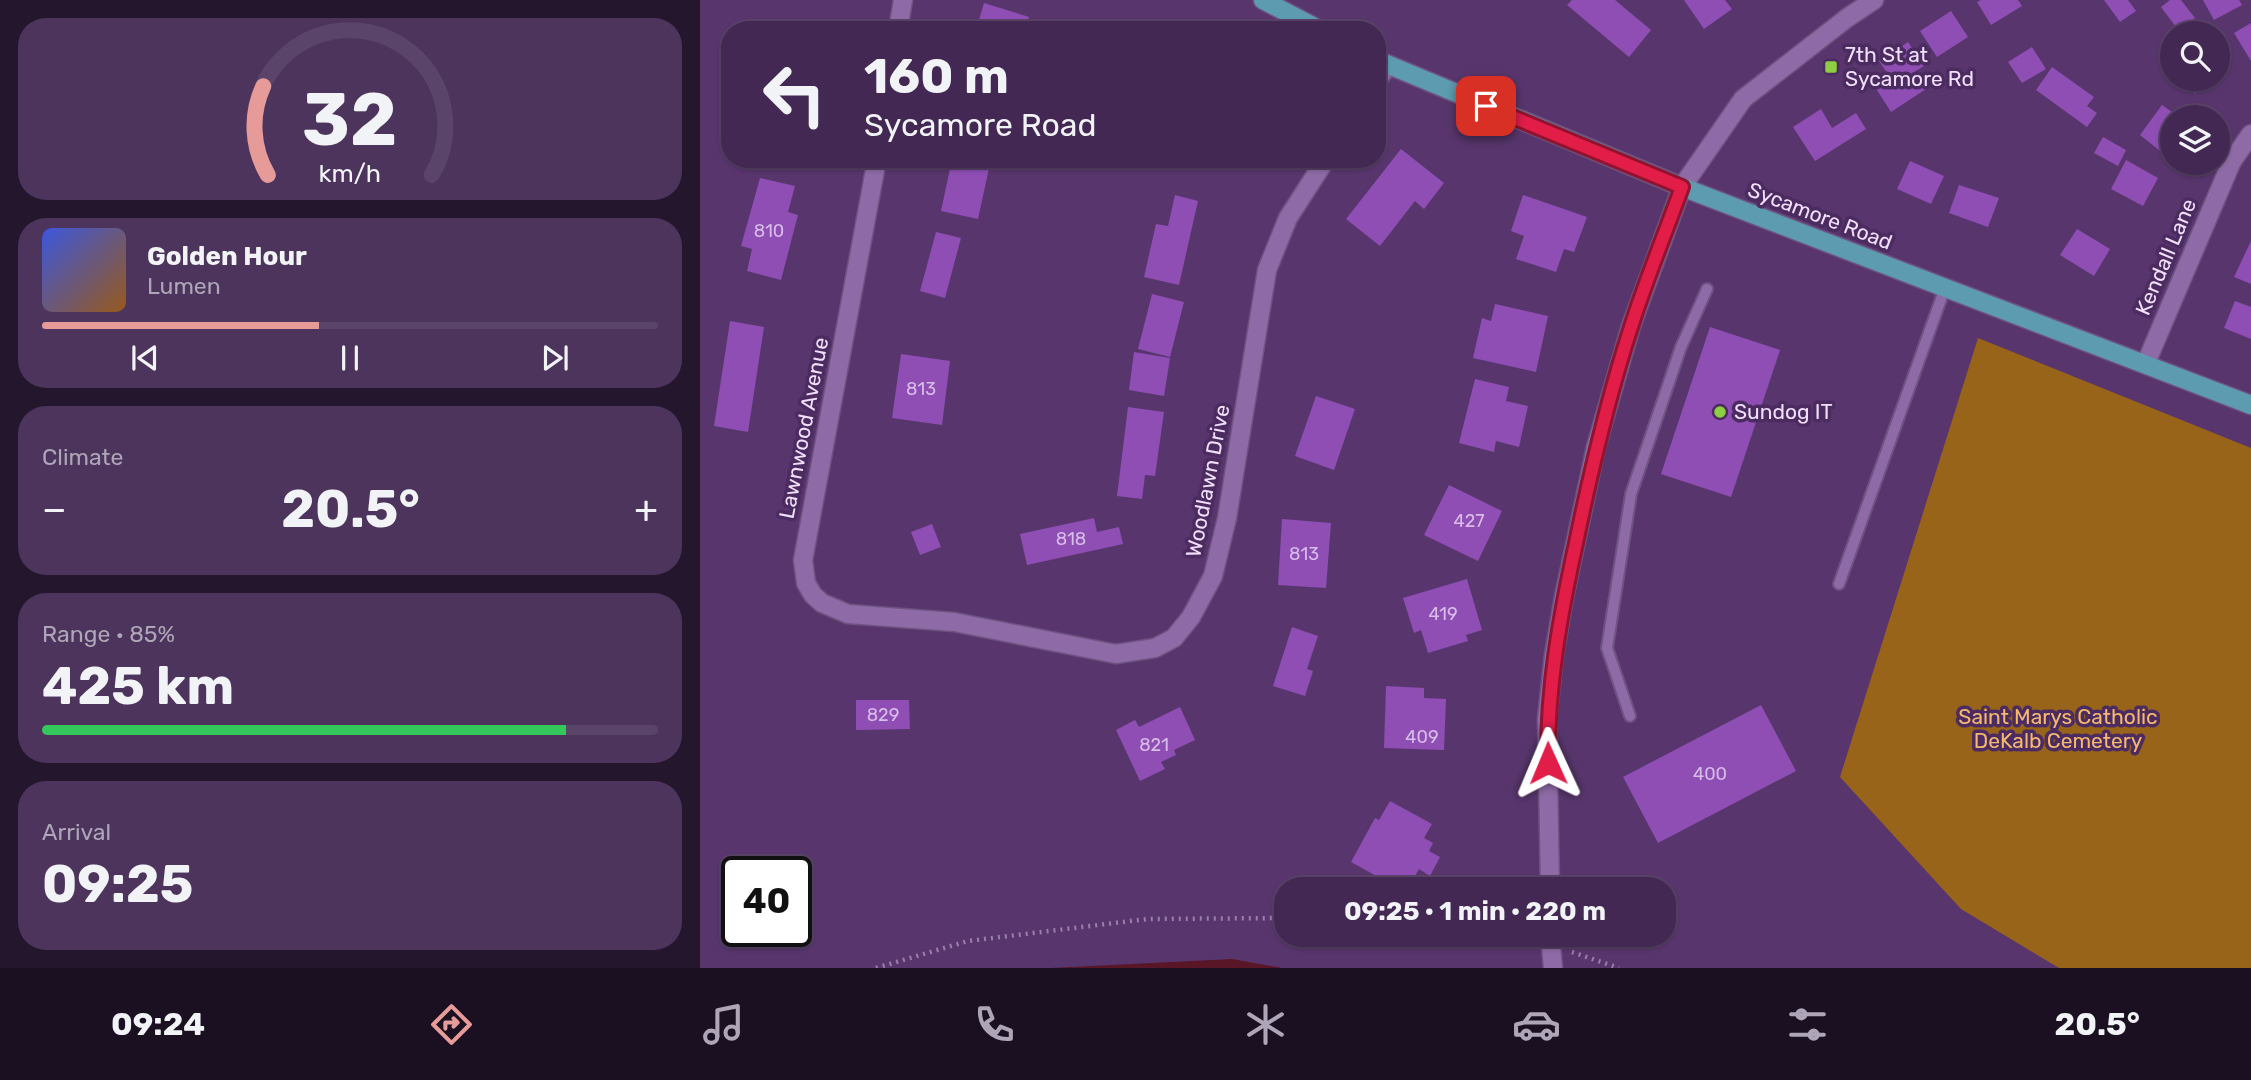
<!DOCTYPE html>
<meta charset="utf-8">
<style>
body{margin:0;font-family:Rubik,sans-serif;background:#4c345c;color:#f1f3f6;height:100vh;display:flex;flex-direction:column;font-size:26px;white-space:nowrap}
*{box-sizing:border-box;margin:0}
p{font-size:23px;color:#aea6b8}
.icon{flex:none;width:38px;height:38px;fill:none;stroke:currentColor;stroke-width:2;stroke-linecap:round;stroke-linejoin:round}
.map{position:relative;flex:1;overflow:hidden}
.sheet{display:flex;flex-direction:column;gap:18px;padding:18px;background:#24162d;width:700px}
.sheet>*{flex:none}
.banner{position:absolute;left:21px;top:21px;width:665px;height:147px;border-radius:28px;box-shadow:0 2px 5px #0004,0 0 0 2px #5a4469;background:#422852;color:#f1f3f6;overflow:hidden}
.fabs{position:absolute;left:1460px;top:21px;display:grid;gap:14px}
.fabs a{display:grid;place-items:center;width:70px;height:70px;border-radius:50%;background:#422852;box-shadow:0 2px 5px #0004,0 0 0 2px #5a4469;font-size:35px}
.speed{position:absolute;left:21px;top:856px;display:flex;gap:14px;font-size:35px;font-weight:700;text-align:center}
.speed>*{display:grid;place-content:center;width:91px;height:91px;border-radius:50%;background:#422852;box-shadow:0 2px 5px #0004,0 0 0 2px #5a4469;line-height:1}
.speed .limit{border:4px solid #111;border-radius:10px;background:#fff;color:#111}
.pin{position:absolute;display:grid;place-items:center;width:60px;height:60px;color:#fff;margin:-30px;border-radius:14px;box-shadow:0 4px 10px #0006}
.me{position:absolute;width:77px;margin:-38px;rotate:359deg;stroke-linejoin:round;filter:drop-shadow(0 0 5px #0008)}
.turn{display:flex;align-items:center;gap:24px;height:147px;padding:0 28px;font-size:32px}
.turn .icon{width:91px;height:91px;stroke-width:2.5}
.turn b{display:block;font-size:49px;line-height:60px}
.big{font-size:52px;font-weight:700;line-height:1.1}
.sheet .card{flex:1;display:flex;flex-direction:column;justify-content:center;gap:10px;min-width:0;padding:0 24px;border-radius:28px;background:#4c345c}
.sheet .dial{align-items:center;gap:0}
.dial svg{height:182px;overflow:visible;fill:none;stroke:#5a4469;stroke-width:7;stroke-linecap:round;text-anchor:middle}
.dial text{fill:#f1f3f6;stroke:none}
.song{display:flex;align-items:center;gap:21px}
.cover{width:84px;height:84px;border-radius:10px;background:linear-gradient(135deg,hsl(230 70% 55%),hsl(30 70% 35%))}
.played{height:7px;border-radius:4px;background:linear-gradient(90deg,#e69b98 45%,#5a4469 45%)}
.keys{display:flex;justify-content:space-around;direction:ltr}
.heat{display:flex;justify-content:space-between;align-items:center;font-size:38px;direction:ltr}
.charge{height:10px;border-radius:5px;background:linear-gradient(90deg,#34c759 85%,#5a4469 0)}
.trip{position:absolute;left:574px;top:877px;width:402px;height:70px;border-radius:28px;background:#422852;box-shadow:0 2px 5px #0004,0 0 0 2px #5a4469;font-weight:700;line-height:70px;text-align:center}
.tabs{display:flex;height:112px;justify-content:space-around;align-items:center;background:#1a1021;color:#aea6b8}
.tabs .icon{width:49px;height:49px}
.tabs .active{color:#e69b98}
.tabs b{font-size:32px;color:#f1f3f6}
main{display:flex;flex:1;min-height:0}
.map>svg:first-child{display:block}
</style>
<main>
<section class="sheet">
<div class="card dial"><svg viewBox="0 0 100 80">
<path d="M14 69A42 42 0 1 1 86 69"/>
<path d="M14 69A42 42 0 0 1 12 30" stroke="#e69b98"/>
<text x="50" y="56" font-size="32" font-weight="700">32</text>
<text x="50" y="72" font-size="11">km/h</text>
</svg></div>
<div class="card">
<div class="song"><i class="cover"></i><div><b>Golden Hour</b><p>Lumen</p></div></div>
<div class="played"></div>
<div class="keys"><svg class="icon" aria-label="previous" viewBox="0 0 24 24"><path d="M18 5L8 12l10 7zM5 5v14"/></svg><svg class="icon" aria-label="pause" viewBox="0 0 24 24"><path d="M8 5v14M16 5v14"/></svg><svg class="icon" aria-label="next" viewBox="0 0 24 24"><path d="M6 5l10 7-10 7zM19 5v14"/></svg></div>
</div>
<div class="card"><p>Climate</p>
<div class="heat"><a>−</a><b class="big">20.5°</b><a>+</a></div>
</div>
<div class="card"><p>Range · 85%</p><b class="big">425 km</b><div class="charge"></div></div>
<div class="card"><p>Arrival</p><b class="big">09:25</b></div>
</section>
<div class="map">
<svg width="1551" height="968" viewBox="0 0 1551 968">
<rect width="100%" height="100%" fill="#58366d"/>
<path fill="#976419" d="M1278 338 1551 448V968H1359L1261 909 1140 777Z"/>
<path fill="#591626" d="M532 959 582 968H351Z"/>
<path fill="#8e4eb4" d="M872 0H915L951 30 929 57 867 5Z
M984 0H1025L1032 9 1004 29Z
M1281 0H1318L1322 6 1291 25 1277 2Z
M1404 0H1428L1436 11 1420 22Z
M1470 0H1481L1495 18 1479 31 1461 7Z
M1503 0H1539L1542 5 1514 20Z
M284 3 329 17 325 30H276Z
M1251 11 1268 37 1237 57 1220 31Z
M1551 23V61L1534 33Z
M1208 42 1224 66 1214 72 1226 89 1191 112 1175 87 1190 77 1179 61Z
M1332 47 1346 69 1322 83 1308 62Z
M1352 67 1394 97 1387 106 1397 113 1387 127 1336 90Z
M1478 79H1509L1495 94Z
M1462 105 1479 117H1472V143L1464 154 1440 135Z
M1121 109 1132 128 1156 113 1166 129 1115 161 1093 127Z
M1403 137 1426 150 1418 166 1394 153Z
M701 149 744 183 724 209 715 201 680 246 646 219Z
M252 159H291L278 219 241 211Z
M1426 160 1458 178 1443 206 1411 189Z
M1210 161 1244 176 1231 204 1197 189Z
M60 178 95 186 88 212 98 215 81 280 47 271 52 249 41 246Z
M1259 185 1299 198 1288 227 1249 213Z
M475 195 498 201 479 285 444 277 456 224 468 226Z
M823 195 887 217 874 252 864 249 856 272 816 259 824 236 811 231Z
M1377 229 1410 249 1394 276 1360 255Z
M236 232 261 238 245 298 220 291Z
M1551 241V284L1534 277Z
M452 294 484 302 470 357 438 349Z
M1535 301 1551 307V339L1524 328Z
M795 304 848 316 836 372 773 358 782 318 791 321Z
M30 321 64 327 48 432 14 426Z
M1010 327 1080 350 1031 497 961 474Z
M434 352 470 358 464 396 429 390Z
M201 354 250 361 242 425 192 418Z
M775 379 809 387 806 401 828 406 819 447 796 441 794 452 759 443Z
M616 396 655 409 634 470 595 456Z
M428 407 464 412 455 476 445 475 442 499 417 496Z
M749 485 802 511 778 561 724 535Z
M394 518 397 532 419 527 423 544 327 565 320 534Z
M582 519 631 523 626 588 578 585Z
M232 524 241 547 220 555 211 532Z
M767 579 782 630 766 635 768 641 728 653 721 630 714 633 703 598Z
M592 627 618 636 607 669 613 671 605 696 573 686Z
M686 686 724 688V698L746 699 744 750 684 748Z
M156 700H209L210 729 156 730Z
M1061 705 1096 771 958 843 923 777Z
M480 707 495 740 474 750 476 755 461 762 465 769 440 781 416 730 435 720 439 727Z
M690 801 732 824 724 838 733 843 729 851 740 857 730 876 719 869 708 889H700L651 862 675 818 679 820Z"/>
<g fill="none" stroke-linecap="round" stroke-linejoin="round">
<defs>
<path id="service" d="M1139 584 1245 288
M930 716 907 648 931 494 981 347 1007 289"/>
<path id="minor" d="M198 30 203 0
M677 81 688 65
M177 159 103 560 106 583 113 595 122 603 148 614 254 622 416 654 455 648 474 638 491 617 513 576 527 518 567 270 588 218 626 159
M1446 363 1532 161 1551 134"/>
<path id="tertiary" d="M850 889 847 719 854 655 864 597 896 447 931 326 982 187 1043 99 1147 18 1174 0
M850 934 853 968"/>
<path id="primary" d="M563 0 620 30
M677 60 982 187 1551 405"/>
</defs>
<use href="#service" stroke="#6e5280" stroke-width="14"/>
<use href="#minor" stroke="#6e5280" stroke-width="21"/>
<use href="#tertiary" stroke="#6e5280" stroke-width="21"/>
<use href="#primary" stroke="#6e5280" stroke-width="21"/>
<path stroke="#997faa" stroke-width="4.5" stroke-dasharray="2 5" stroke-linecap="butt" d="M768 934 830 942
M872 952 919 968
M176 968 268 941 447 919 586 918"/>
<use href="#service" stroke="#8e6aa6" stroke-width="10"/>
<use href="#minor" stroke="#8e6aa6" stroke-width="18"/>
<use href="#tertiary" stroke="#8e6aa6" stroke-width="18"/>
<use href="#primary" stroke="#5c9bb0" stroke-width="18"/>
</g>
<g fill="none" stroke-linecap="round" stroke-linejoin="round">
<defs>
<path id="route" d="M786 106 982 187C965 234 946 280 931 327 908 398 891 470 876 543 860 616 847 688 848 763"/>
</defs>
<use href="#route" stroke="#92132f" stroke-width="18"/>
<use href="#route" stroke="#e11d48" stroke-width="12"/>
</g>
<g fill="#8ece43" stroke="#4c2b61" stroke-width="2.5">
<rect x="1124" y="60" width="14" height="14" rx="3.5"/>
<circle cx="1020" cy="412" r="7"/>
</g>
<g text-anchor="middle" stroke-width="7" stroke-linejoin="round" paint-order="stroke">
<g font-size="18" fill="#d8bce9">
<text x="69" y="237">810</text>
<text x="221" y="395">813</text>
<text x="769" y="527">427</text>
<text x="371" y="545">818</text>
<text x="604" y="560">813</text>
<text x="743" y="620">419</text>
<text x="183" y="721">829</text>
<text x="722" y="743">409</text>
<text x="454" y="751">821</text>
<text x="1010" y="780">400</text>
</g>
<g font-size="21" fill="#f0e0fb" stroke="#4c2b61" text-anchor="start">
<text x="1145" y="62">7th St at<tspan x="1145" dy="24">Sycamore Rd</tspan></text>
<text x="1034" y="419">Sundog IT</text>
</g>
<g font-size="21" fill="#f0e0fb" stroke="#4c2b61">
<text transform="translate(1120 216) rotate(21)" y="7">Sycamore Road</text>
<text transform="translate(1466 257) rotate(-67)" y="7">Kendall Lane</text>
<text transform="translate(104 428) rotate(-79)" y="7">Lawnwood Avenue</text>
<text transform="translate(508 481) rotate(-79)" y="7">Woodlawn Drive</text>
</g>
<g font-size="21" fill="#f5b96e" stroke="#4c2b61">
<text x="1358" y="724">Saint Marys Catholic<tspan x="1358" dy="24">DeKalb Cemetery</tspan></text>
</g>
</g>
</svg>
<div class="fabs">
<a><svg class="icon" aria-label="search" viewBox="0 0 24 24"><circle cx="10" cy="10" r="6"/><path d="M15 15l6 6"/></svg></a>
<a><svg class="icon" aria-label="layers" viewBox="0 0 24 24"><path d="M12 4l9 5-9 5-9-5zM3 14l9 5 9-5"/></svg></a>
</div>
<div class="speed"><div class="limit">40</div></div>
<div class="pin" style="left:786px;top:106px;background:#d93025"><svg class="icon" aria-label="arrive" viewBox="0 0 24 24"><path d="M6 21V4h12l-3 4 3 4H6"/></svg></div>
<svg class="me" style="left:848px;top:763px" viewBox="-20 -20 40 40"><path d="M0-17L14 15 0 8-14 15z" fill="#e11d48" stroke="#fff" stroke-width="4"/></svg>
<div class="trip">09:25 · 1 min · 220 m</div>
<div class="banner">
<div class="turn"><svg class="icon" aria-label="left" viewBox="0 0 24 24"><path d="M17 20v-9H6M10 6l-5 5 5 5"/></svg><div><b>160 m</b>Sycamore Road</div></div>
</div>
</div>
</main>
<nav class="tabs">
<b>09:24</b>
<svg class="icon active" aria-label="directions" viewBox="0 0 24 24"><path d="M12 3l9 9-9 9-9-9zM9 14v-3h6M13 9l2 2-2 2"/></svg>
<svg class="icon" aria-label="music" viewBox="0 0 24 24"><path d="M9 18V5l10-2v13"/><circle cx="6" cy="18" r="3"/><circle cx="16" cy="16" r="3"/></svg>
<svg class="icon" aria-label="phone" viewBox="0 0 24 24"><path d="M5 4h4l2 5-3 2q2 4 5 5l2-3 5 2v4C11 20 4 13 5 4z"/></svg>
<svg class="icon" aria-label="climate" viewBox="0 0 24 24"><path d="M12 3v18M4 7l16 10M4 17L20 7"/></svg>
<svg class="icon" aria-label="car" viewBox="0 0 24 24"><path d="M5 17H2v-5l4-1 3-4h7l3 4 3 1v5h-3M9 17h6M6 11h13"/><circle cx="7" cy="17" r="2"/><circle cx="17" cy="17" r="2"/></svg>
<svg class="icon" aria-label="filters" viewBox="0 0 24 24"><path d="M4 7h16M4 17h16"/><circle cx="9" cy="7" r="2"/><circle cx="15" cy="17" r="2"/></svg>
<b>20.5°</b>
</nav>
